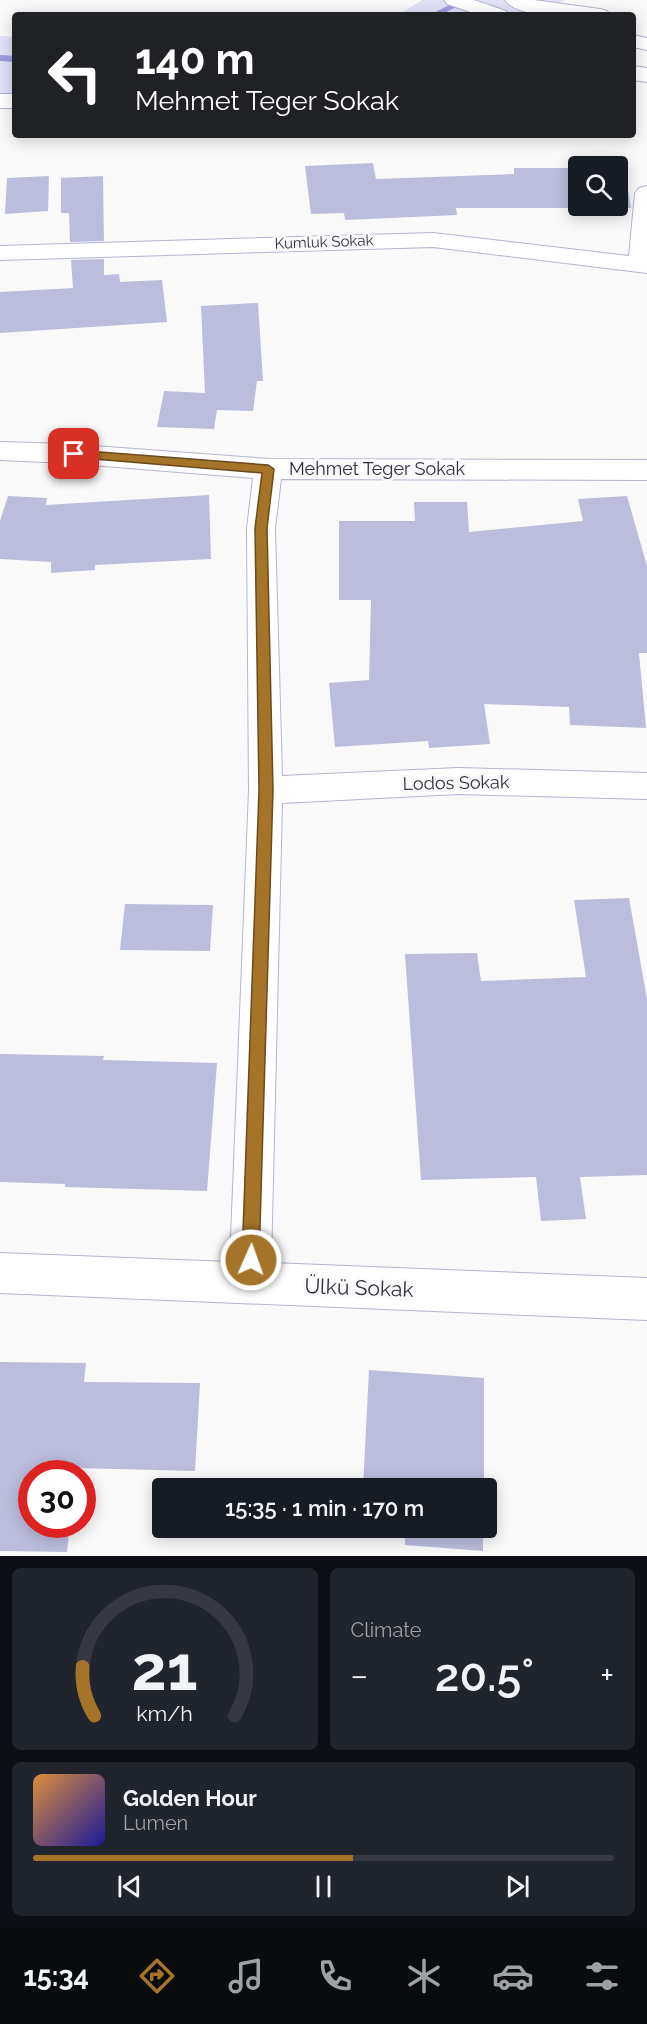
<!DOCTYPE html>
<meta charset="utf-8">
<style>
body{margin:0;font-family:Raleway,sans-serif;background:#20242c;color:#f1f3f6;height:100vh;display:flex;flex-direction:column;font-size:22px;white-space:nowrap}
*{box-sizing:border-box;margin:0}
p{font-size:20px;color:#9ea1a6}
.icon{flex:none;width:33px;height:33px;fill:none;stroke:currentColor;stroke-width:2;stroke-linecap:round;stroke-linejoin:round}
.map{position:relative;height:1556px;overflow:hidden}
.drawer{display:flex;flex-direction:column;gap:12px;padding:12px;background:#0d0f14;flex:1}
.drawer>*{flex:none}
.banner{position:absolute;left:12px;top:12px;width:624px;height:126px;border-radius:6px;box-shadow:0 3px 15px #0003;background:#202124;color:#fff;overflow:hidden}
.tools{position:absolute;left:568px;top:156px;display:grid;gap:12px}
.tools a{display:grid;place-items:center;width:60px;height:60px;border-radius:6px;background:#171b24;box-shadow:0 3px 15px #0003;font-size:30px}
.speed{position:absolute;left:18px;top:1460px;display:flex;gap:12px;font-size:30px;font-weight:700;text-align:center}
.speed>*{display:grid;place-content:center;width:78px;height:78px;border-radius:50%;background:#171b24;box-shadow:0 3px 15px #0003;line-height:1}
.speed .limit{border:9px solid #d22;background:#fff;color:#111}
.pin{position:absolute;display:grid;place-items:center;width:51px;height:51px;color:#fff;margin:-26px;border-radius:12px;box-shadow:0 3px 9px #0006}
.me{position:absolute;width:66px;margin:-33px;rotate:2deg;stroke-linejoin:round;filter:drop-shadow(0 0 4px #0008)}
.turn{display:flex;align-items:center;gap:21px;height:126px;padding:0 24px;font-size:27px}
.turn .icon{width:78px;height:78px;stroke-width:2.5}
.turn b{display:block;font-size:42px;line-height:51px}
.big{font-size:45px;font-weight:600;line-height:1.1}
.drawer .tile{flex:1;display:flex;flex-direction:column;justify-content:center;gap:9px;min-width:0;padding:0 21px;border-radius:9px;background:#20242c}
.drawer .dial{align-items:center;gap:0}
.dial svg{height:156px;overflow:visible;fill:none;stroke:#363941;stroke-width:7;stroke-linecap:round;text-anchor:middle}
.dial text{fill:#f1f3f6;stroke:none}
.song{display:flex;align-items:center;gap:18px}
.cover{width:72px;height:72px;border-radius:9px;background:linear-gradient(135deg,hsl(30 70% 55%),hsl(240 70% 35%))}
.played{height:6px;border-radius:3px;background:linear-gradient(90deg,#a57429 55%,#363941 55%)}
.keys{display:flex;justify-content:space-around;direction:ltr}
.heat{display:flex;justify-content:space-between;align-items:center;font-size:33px;direction:ltr}
.drawer .tiles{flex:1;display:grid;gap:12px;grid-template-columns:1fr 1fr}
.tile:last-child{grid-column:span 2}
.trip{position:absolute;left:152px;top:1478px;width:345px;height:60px;border-radius:6px;background:#171b24;box-shadow:0 3px 15px #0003;font-weight:600;line-height:60px;text-align:center}
.dock{display:flex;height:96px;justify-content:space-around;align-items:center;background:#090b0e;color:#9ea1a6}
.dock .icon{width:42px;height:42px}
.dock .active{color:#a57429}
.dock b{font-size:27px;color:#f1f3f6}
.map>svg:first-child{display:block}
</style>
<div class="map">
<svg width="647" height="1556" viewBox="0 0 647 1556">
<rect width="100%" height="100%" fill="#f9f9f9"/>
<path fill="#e1e1f8" d="M422 0H566L522 15H398Z
M0 36 15 37V103H0Z"/>
<g fill="none" stroke-linecap="round" stroke-linejoin="round">
<path fill="#9f9ede" fill-rule="evenodd" d="M460 0H471L440 15H429Z
M0 55 15 56V62L0 61Z"/>
</g>
<path fill="#bcbddd" d="M373 163 376 179 514 174V168H579V206H618V166L581 165H624L631 208H456L457 215 345 220 344 213 311 214 305 166Z
M49 176 48 211 5 214 7 178Z
M103 176 104 241 70 242 69 213H61V178Z
M104 259V275L119 274 120 282 162 280 167 322 0 333V292L73 288 71 260Z
M258 303 263 381H257L253 411 217 410 214 429 157 427 164 391 205 393 201 306Z
M209 495 211 559 95 565V570L51 573V562L0 559V521L8 496 47 498 46 505Z
M627 496 647 566V653H639L646 728 570 725 569 707 484 704 490 744 429 748 428 741 335 747 329 683 369 680 371 600H339V521H415L414 502H467L469 532 583 521 578 499Z
M629 898 647 999V1175L580 1177 586 1219 541 1221 536 1177 421 1180 405 954 477 953 481 981 586 977 574 900Z
M125 904 213 905 210 951 120 950Z
M0 1054 104 1056 103 1060 217 1063 207 1191 65 1187V1184L0 1182Z
M0 1362 86 1363 84 1382 200 1383 195 1471 75 1468V1473H32V1524H70L67 1552 0 1551Z
M369 1370 484 1378V1488H363Z
M405 1527H483V1551L405 1545Z"/>
<g fill="none" stroke-linecap="round" stroke-linejoin="round">
<defs>
<path id="minor" d="M444 0H474L506 11 509 15H479L447 4Z
M505 0H534L600 9 607 11 610 15C586 15 519 21 505 0Z
M633 35 647 38V50L633 47Z
M633 66 647 68V82L633 80Z
M0 94H15V108H0Z
M647 186V273L433 247 0 260V246L433 233 629 256 635 193 639 188Z
M0 442 67 444 268 459 647 460V480L281 479 275 528 282 776 458 768 647 773V799L458 794 282 803 271 1263 647 1278V1320L0 1293V1253L230 1262 249 790 247 528 253 478 67 463 0 460Z"/>
</defs>
<use href="#minor" stroke="#b3b4d4" stroke-width="2"/>
<use href="#minor" fill="#fff" fill-rule="evenodd"/>
</g>
<path fill="#a57429" stroke="#6b4b1b" stroke-width="1.5" d="M74 450 268 465 274 469 267 528 273 790 259 1260 257 1266 251 1268 245 1266 242 1260 259 790 255 528 262 473 70 457 68 454Z"/>
<g text-anchor="middle" stroke-width="6" stroke-linejoin="round" paint-order="stroke">
<g font-size="15" fill="#31313e" stroke="#f9f9f9">
<text transform="translate(324 242) rotate(-2)" y="5">Kumluk Sokak</text>
</g>
<g font-size="18" fill="#31313e" stroke="#f9f9f9">
<text x="377" y="475">Mehmet Teger Sokak</text>
<text transform="translate(456 783) rotate(-1)" y="6">Lodos Sokak</text>
</g>
<g font-size="21" fill="#31313e" stroke="#f9f9f9">
<text transform="translate(359 1288) rotate(2)" y="7">Ülkü Sokak</text>
</g>
</g>
</svg>
<div class="tools">
<a><svg class="icon" aria-label="search" viewBox="0 0 24 24"><circle cx="10" cy="10" r="6"/><path d="M15 15l6 6"/></svg></a>
</div>
<div class="speed"><div class="limit">30</div></div>
<div class="pin" style="left:74px;top:454px;background:#d93025"><svg class="icon" aria-label="arrive" viewBox="0 0 24 24"><path d="M6 21V4h12l-3 4 3 4H6"/></svg></div>
<svg class="me" style="left:251px;top:1260px" viewBox="-20 -20 40 40"><circle r="17" fill="#a57429" stroke="#fff" stroke-width="3"/><path d="M0-11L8 9 0 5-8 9z" fill="#fff"/></svg>
<div class="trip">15:35 · 1 min · 170 m</div>
<div class="banner">
<div class="turn"><svg class="icon" aria-label="left" viewBox="0 0 24 24"><path d="M17 20v-9H6M10 6l-5 5 5 5"/></svg><div><b>140 m</b>Mehmet Teger Sokak</div></div>
</div>
</div>
<section class="drawer">
<div class="tiles">
<div class="tile dial"><svg viewBox="0 0 100 80">
<path d="M14 69A42 42 0 1 1 86 69"/>
<path d="M14 69A42 42 0 0 1 8 44" stroke="#a57429"/>
<text x="50" y="56" font-size="32" font-weight="700">21</text>
<text x="50" y="72" font-size="11">km/h</text>
</svg></div>
<div class="tile"><p>Climate</p>
<div class="heat"><a>−</a><b class="big">20.5°</b><a>+</a></div>
</div>
<div class="tile">
<div class="song"><i class="cover"></i><div><b>Golden Hour</b><p>Lumen</p></div></div>
<div class="played"></div>
<div class="keys"><svg class="icon" aria-label="previous" viewBox="0 0 24 24"><path d="M18 5L8 12l10 7zM5 5v14"/></svg><svg class="icon" aria-label="pause" viewBox="0 0 24 24"><path d="M8 5v14M16 5v14"/></svg><svg class="icon" aria-label="next" viewBox="0 0 24 24"><path d="M6 5l10 7-10 7zM19 5v14"/></svg></div>
</div>
</div>
</section>
<nav class="dock">
<b>15:34</b>
<svg class="icon active" aria-label="directions" viewBox="0 0 24 24"><path d="M12 3l9 9-9 9-9-9zM9 14v-3h6M13 9l2 2-2 2"/></svg>
<svg class="icon" aria-label="music" viewBox="0 0 24 24"><path d="M9 18V5l10-2v13"/><circle cx="6" cy="18" r="3"/><circle cx="16" cy="16" r="3"/></svg>
<svg class="icon" aria-label="phone" viewBox="0 0 24 24"><path d="M5 4h4l2 5-3 2q2 4 5 5l2-3 5 2v4C11 20 4 13 5 4z"/></svg>
<svg class="icon" aria-label="climate" viewBox="0 0 24 24"><path d="M12 3v18M4 7l16 10M4 17L20 7"/></svg>
<svg class="icon" aria-label="car" viewBox="0 0 24 24"><path d="M5 17H2v-5l4-1 3-4h7l3 4 3 1v5h-3M9 17h6M6 11h13"/><circle cx="7" cy="17" r="2"/><circle cx="17" cy="17" r="2"/></svg>
<svg class="icon" aria-label="filters" viewBox="0 0 24 24"><path d="M4 7h16M4 17h16"/><circle cx="9" cy="7" r="2"/><circle cx="15" cy="17" r="2"/></svg>
</nav>
